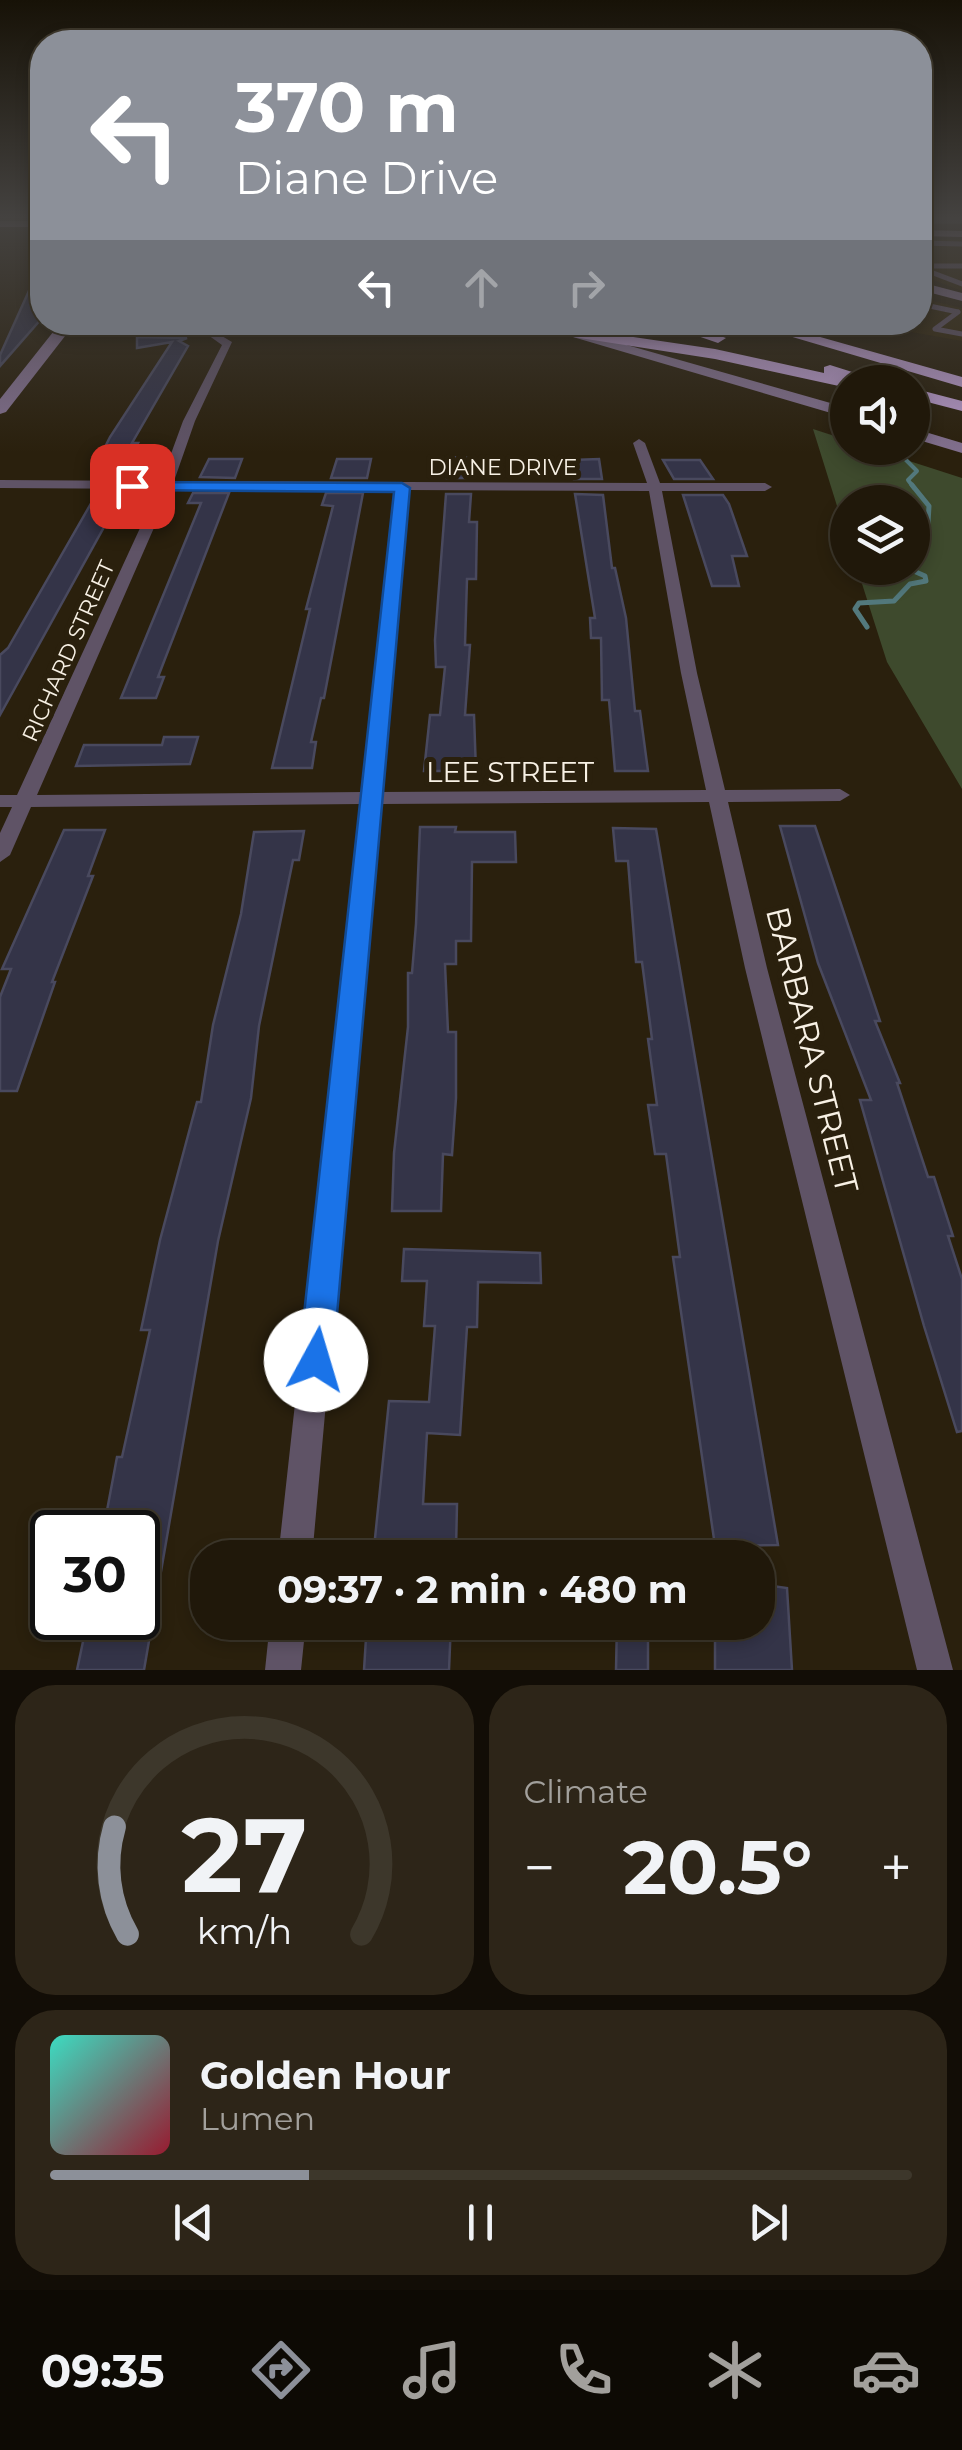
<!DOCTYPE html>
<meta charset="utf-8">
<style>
body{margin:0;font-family:Montserrat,sans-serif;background:#2d2518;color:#f1f3f6;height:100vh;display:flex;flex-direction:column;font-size:38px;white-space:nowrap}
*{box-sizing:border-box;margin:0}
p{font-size:32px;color:#a2a09c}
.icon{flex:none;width:55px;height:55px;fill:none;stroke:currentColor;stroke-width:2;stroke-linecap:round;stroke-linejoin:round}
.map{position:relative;height:1670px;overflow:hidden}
.details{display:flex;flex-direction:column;gap:15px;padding:15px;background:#120d06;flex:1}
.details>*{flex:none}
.banner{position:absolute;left:30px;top:30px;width:902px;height:305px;border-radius:40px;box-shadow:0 5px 15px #0003,0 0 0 2px #3d372b;background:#8c9099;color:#fff;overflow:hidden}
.controls{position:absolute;left:830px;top:365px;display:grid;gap:20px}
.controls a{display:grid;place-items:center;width:100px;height:100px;border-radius:50%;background:#20180a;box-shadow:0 5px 15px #0003,0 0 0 2px #3d372b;font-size:50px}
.speed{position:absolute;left:30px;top:1510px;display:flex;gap:20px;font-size:50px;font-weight:700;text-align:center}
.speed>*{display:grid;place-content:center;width:130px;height:130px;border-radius:50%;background:#20180a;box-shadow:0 5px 15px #0003,0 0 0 2px #3d372b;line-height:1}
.speed .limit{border:5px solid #111;border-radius:15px;background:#fff;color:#111}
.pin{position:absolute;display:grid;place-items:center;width:85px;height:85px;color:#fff;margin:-42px;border-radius:20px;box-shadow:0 5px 15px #0006}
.me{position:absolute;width:110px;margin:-55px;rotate:6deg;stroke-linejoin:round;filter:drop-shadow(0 0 8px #0008)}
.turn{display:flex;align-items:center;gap:35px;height:210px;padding:0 40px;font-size:45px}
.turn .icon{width:130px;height:130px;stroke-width:2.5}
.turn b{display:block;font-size:70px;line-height:85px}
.lanes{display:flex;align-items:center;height:95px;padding:0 40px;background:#0003;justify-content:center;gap:50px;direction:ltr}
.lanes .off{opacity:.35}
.big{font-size:75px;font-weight:700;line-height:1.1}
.details .widget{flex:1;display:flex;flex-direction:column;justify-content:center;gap:15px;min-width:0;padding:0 35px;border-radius:40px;background:#2d2518}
.details .dial{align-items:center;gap:0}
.dial svg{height:260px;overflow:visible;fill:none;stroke:#3d372b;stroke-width:7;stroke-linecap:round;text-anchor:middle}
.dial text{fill:#f1f3f6;stroke:none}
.song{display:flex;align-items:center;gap:30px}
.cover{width:120px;height:120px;border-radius:15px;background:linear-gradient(135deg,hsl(170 70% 55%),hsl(350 70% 35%))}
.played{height:10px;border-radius:5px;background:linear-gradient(90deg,#8c9099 30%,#3d372b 30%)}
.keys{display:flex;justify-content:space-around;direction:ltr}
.heat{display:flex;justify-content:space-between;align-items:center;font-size:55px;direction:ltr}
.details .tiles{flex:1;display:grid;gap:15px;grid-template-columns:1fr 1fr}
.widget:last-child{grid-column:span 2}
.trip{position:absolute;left:190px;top:1540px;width:585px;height:100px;border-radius:40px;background:#20180a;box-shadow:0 5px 15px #0003,0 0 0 2px #3d372b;font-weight:700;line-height:100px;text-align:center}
.tabs{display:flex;height:160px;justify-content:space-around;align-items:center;background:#0d0a04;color:#a2a09c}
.tabs .icon{width:70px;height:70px}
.tabs .current{color:#8c9099}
.tabs b{font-size:45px;color:#f1f3f6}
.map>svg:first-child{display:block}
</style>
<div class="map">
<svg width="962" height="1670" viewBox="0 0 962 1670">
<rect width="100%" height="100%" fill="#2a200d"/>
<path fill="#32260b" d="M920 239H962V291L920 275Z
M920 298 962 308V341L860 323 920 322Z"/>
<path fill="#3e4a2d" d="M813 429 847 440 848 448H869L962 478V789L887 662 857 568H912V502H848L847 538Z"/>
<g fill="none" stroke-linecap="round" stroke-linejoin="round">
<path stroke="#53797d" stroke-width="4" d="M912 422 922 408
M894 448 917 471 908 480 914 488"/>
<path stroke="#53797d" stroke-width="5" d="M912 559 927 540 929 506 912 485
M867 627 855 609 859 603 894 601 910 584 926 581 925 576 907 568"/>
</g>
<path fill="#343448" stroke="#49495e" stroke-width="2.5" d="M42 262V318L0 366V355Z
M137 337 187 338 179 341 188 346 132 443H138L123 469H94L110 437 172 342 137 348Z
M449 457 473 458 472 478H447Z
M209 459H242L235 478 200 477Z
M337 459H371L367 478H331Z
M599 459 602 479H574L573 460Z
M663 460H700L713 479H674Z
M193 493H229L158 677H164L156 698H121L201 503H188Z
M326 493H363L324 698H321L311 742H316L312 768H272L310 609H306L331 514 333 506 322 505Z
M446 494H471L469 522H477L476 579H467L465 645H470L465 715H474L476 771H424L430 715H440L445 667H436L435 640Z
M575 494 603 495 612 568H615L626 618 635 711H640L648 771H615L609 700H602L601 638H591L590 618H595Z
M683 495H723L729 504 747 556H732L739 586H712Z
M93 500H119L0 715V655L8 648Z
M164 737H198L190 764 76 766 84 745H162Z
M780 826H815L880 1021H875L900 1083H897L928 1177H934L953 1236H948L962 1279V1431L957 1432 924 1326 860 1100H871L818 963Z
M420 827H456L455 832H515L516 862H472L471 941H456V964H445L448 1032H456V1098L452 1155 443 1154 441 1211H392L394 1153 408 1027V973H412L416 924Z
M613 828 656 829 778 1545 715 1546 673 1257H680L666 1154H655L648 1105H657L648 1039H652L642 962H636L628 861H616Z
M64 830H105L88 876H93L52 982H55L17 1091H0V997L11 969H2Z
M304 831 299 860H293L259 1026 251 1098 218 1241 144 1670H77L88 1618H138V1532H103L117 1457H122L150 1330H141L160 1240 197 1102H201L213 1025 241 914 254 832Z
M404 1249 540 1253 541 1283 478 1282 477 1327H467L460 1435 427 1433 423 1504H457L456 1550 374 1548 389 1401 429 1402 435 1326H424L427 1281H402Z
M758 1584 787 1588 792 1670H715V1622H758Z
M367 1622H451L449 1670H364Z
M617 1622H648V1670H616Z"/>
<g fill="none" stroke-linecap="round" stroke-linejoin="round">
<path stroke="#5f5366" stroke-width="5" d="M920 221H962
M920 243 962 244
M921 266H962
M920 268 962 284
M920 304 958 312
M958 312 935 329 962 334"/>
<path fill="#5f5366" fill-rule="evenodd" d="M60 326 210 329 232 342 195 421 174 481 647 483 633 443 639 439 645 443 660 483H765L772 487 765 491H662L697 673 725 790 840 789 850 795 840 801 728 802 767 968 953 1670H917L745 968 709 802 380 804 312 1558H278L361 804 31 807 10 855 0 862V833L12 807H0V795H17L158 489 0 488V480L161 481 183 421 222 345 208 335 64 331ZM171 489H395L362 792 37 795ZM408 490 649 491 681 673 706 790 381 792Z
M270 1622H306L301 1670H265Z"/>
<path fill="#816f8d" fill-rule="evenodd" d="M0 221H42V227H0Z
M920 230 962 231V237L920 236Z
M920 282 962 293V301L920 290Z
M61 322H76L6 412 0 414V399Z
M522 322H546L848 408V418Z
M912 428 962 443V453L912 438Z"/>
<path fill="#b497c6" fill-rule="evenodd" d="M657 322H682L726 338 718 343Z
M742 322H767L962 377V387Z
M572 328 715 349 824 373V367L830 365 884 382H848V388L715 359 567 336 564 333Z
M912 388 962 401V411L912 398Z"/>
</g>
<linearGradient id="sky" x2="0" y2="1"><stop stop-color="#171207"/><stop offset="0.48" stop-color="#444240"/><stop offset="1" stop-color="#444240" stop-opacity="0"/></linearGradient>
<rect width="962" height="453" fill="url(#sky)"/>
<path fill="#1a73e8" stroke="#114b97" stroke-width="2.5" d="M127 482 402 483 410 488 333 1360 328 1372 316 1377 304 1372 299 1360 394 492 132 490 125 486Z"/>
<g text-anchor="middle" stroke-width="10" stroke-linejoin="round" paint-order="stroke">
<g font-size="22" fill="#f8f1e5" stroke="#2a200d">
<text x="503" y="475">DIANE DRIVE</text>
<text transform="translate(68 651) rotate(-66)" y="8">RICHARD STREET</text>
</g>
<g font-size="28" fill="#f8f1e5" stroke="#2a200d">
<text x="510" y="782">LEE STREET</text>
</g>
<g font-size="32" fill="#f8f1e5" stroke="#2a200d">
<text transform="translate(812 1050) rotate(76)" y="11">BARBARA STREET</text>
</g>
</g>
</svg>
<div class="controls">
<a><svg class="icon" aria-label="sound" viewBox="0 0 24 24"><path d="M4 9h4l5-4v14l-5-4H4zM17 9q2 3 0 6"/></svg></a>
<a><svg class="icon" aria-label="layers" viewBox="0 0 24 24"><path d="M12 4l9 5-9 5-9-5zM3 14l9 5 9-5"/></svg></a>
</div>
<div class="speed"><div class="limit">30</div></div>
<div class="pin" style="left:132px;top:486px;background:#d93025"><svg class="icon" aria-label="arrive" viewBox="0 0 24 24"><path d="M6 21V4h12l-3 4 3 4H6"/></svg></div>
<svg class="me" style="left:316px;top:1360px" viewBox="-20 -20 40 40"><circle r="19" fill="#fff"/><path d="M0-13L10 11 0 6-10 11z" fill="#1a73e8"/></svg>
<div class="trip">09:37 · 2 min · 480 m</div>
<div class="banner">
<div class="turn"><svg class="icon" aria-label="left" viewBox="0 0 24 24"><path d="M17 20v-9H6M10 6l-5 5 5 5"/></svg><div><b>370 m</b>Diane Drive</div></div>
<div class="lanes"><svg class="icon" aria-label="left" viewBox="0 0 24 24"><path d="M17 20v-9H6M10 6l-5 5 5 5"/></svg><svg class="icon off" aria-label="ahead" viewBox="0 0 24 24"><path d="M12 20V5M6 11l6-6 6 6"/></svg><svg class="icon off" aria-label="right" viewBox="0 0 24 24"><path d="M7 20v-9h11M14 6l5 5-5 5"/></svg></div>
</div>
</div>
<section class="details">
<div class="tiles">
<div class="widget dial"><svg viewBox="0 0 100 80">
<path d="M14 69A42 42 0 1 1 86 69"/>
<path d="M14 69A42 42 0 0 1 10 36" stroke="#8c9099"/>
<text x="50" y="56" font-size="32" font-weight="700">27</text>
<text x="50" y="72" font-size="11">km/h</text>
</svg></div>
<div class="widget"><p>Climate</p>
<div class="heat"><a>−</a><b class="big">20.5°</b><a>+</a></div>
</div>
<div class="widget">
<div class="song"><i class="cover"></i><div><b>Golden Hour</b><p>Lumen</p></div></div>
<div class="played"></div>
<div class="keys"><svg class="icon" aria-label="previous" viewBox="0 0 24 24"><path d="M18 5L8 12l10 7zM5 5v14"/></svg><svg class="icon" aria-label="pause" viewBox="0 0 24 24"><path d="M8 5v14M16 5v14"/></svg><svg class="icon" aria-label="next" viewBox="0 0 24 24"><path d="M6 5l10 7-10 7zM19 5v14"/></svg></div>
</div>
</div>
</section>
<nav class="tabs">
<b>09:35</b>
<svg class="icon current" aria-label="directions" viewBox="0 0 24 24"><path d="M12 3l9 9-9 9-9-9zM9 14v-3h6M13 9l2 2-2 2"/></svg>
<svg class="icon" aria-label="music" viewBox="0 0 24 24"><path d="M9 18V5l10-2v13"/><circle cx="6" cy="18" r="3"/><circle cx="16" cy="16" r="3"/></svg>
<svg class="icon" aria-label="phone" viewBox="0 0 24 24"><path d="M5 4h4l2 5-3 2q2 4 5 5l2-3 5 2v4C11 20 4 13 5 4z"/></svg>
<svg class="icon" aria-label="climate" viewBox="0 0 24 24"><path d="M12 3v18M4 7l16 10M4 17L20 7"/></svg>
<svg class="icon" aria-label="car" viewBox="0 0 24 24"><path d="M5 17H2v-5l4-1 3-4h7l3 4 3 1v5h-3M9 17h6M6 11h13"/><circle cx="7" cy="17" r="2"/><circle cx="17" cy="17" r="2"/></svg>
</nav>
